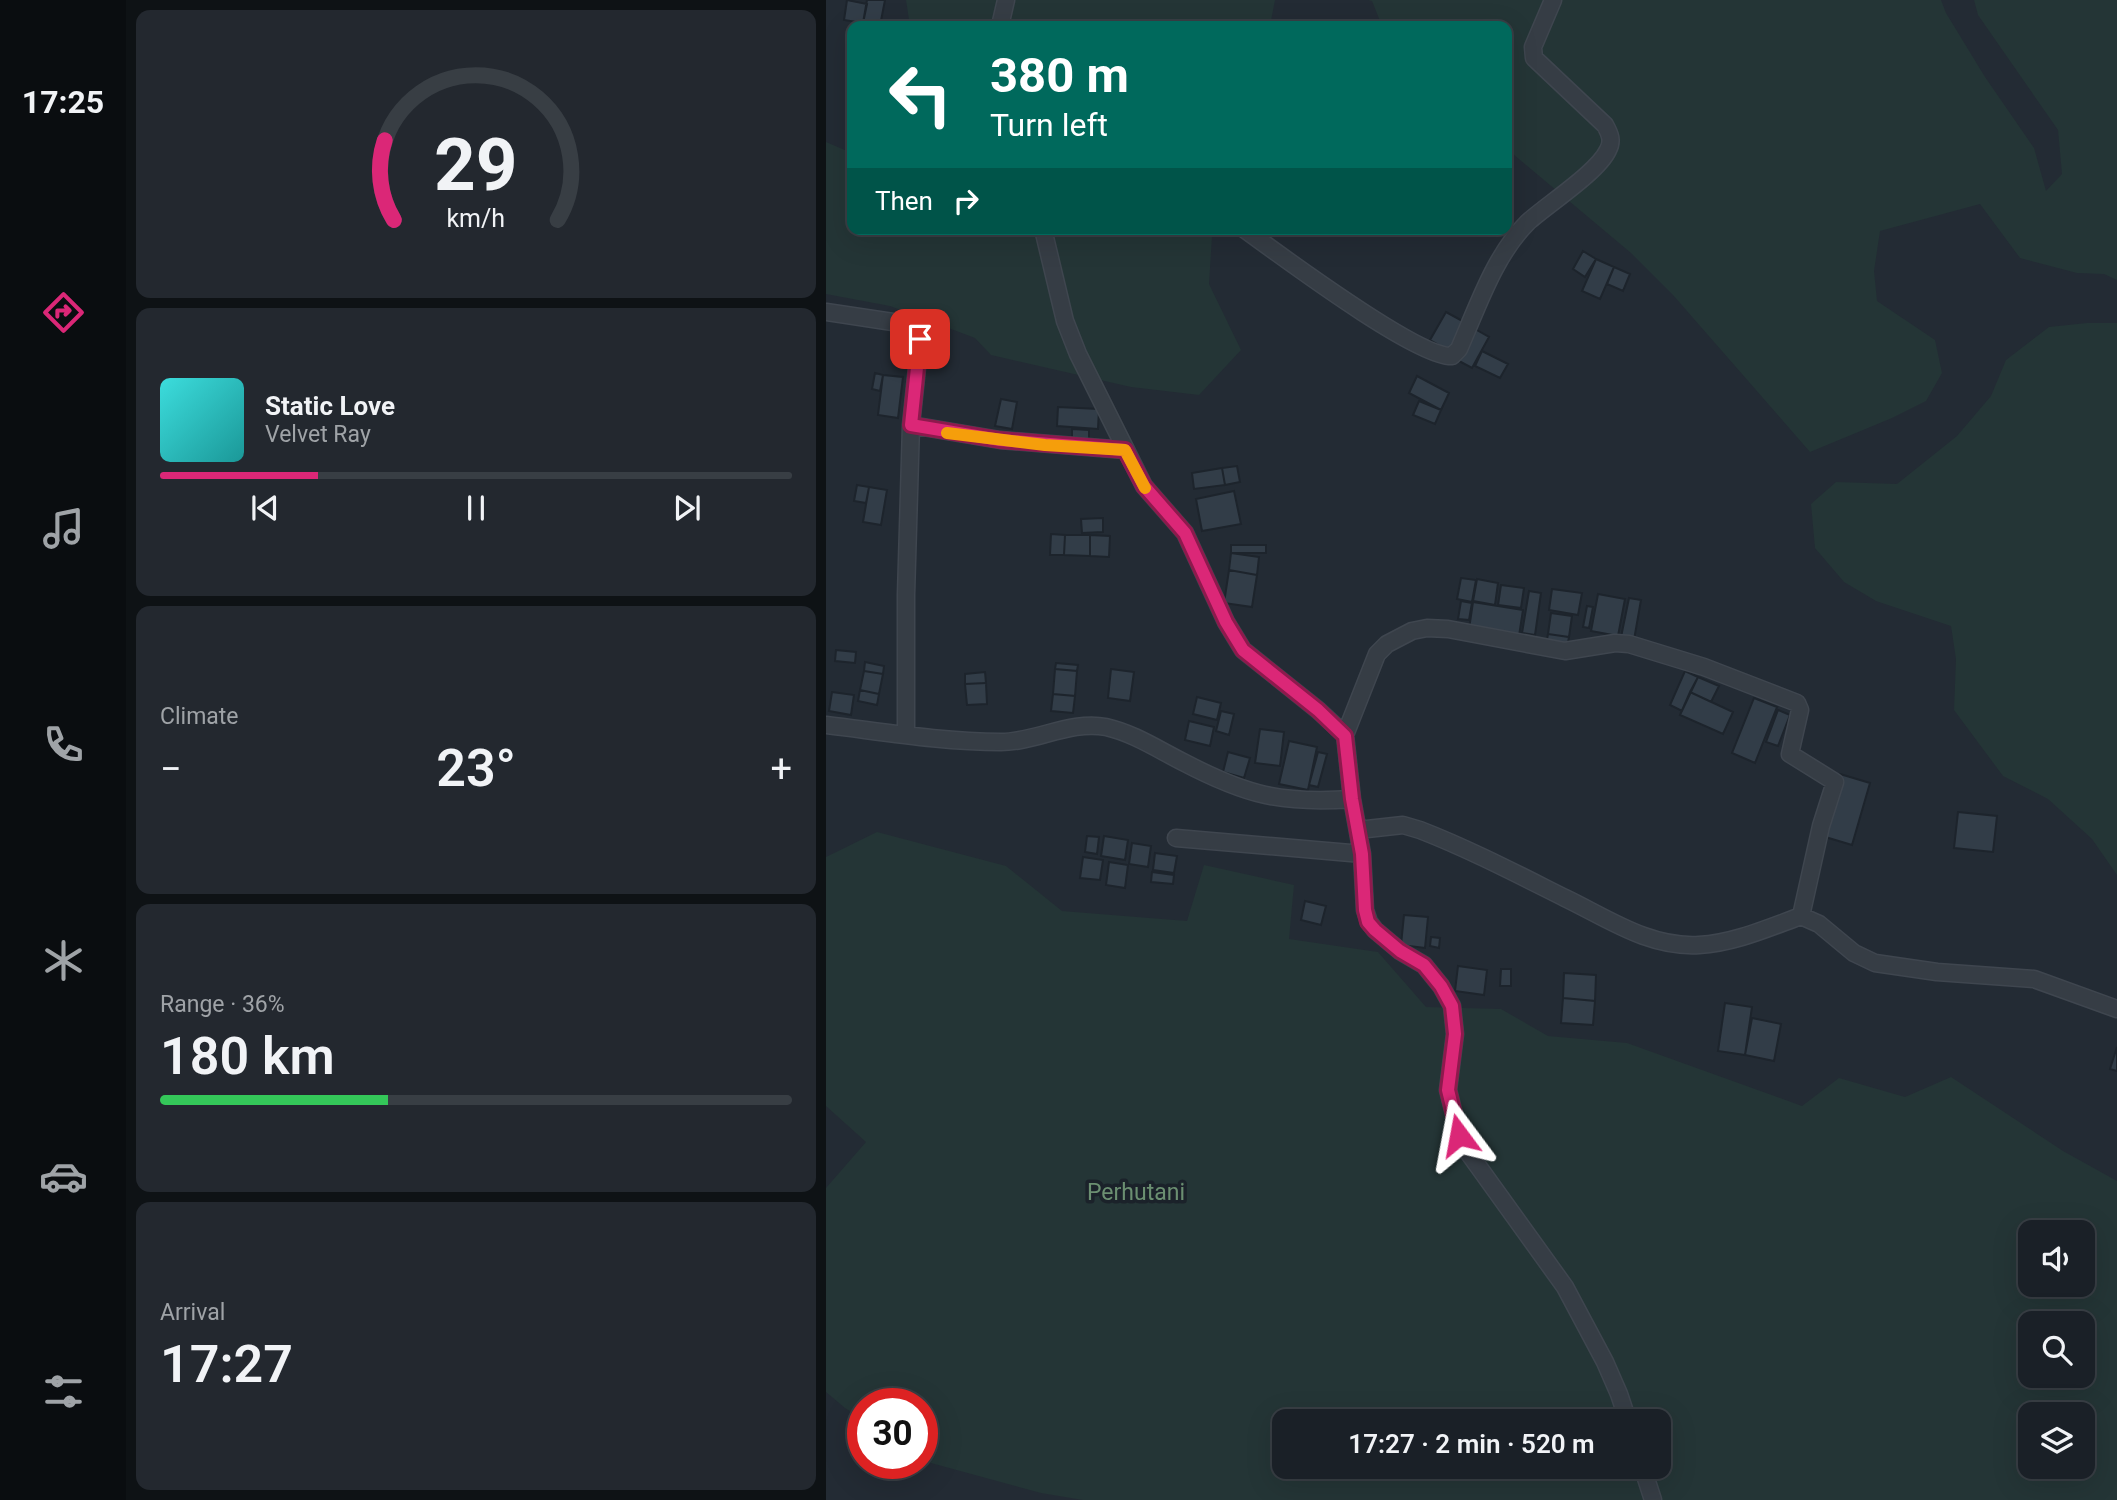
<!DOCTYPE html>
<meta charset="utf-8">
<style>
body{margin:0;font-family:Roboto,sans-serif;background:#23282f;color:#f1f3f6;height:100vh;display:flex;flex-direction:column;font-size:26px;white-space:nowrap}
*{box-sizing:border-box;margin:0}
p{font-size:23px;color:#9fa3a7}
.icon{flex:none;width:38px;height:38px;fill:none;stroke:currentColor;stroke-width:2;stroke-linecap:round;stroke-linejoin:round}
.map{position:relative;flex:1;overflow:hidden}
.drawer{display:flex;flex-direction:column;gap:10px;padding:10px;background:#0e1215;width:700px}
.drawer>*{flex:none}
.guide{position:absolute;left:21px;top:21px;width:665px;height:214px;border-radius:14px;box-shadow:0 7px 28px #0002,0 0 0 2px #383e44;background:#00695c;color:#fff;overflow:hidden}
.tools{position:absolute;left:1192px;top:1220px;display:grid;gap:14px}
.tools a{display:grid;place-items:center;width:77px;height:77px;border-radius:14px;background:#1a2027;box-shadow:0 7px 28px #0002,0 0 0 2px #383e44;font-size:35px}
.speed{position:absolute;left:21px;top:1388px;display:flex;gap:14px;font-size:35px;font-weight:700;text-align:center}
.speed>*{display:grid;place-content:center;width:91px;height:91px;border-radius:50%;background:#1a2027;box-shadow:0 7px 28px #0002,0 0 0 2px #383e44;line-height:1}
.speed .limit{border:10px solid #d22;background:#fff;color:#111}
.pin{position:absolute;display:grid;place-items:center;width:60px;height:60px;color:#fff;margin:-30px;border-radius:14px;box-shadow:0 4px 10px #0006}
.me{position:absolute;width:77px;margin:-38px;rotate:347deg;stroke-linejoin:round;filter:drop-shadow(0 0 5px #0008)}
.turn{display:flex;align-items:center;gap:24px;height:147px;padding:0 28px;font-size:32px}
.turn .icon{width:91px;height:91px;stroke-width:2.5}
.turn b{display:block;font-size:49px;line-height:60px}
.then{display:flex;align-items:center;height:66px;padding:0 28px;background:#0003;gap:14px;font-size:26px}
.big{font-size:52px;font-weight:600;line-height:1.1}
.drawer .tile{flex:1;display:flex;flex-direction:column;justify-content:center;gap:10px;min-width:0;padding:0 24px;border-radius:14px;background:#23282f}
.drawer .dial{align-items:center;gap:0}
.dial svg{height:182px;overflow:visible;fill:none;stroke:#383e44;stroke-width:7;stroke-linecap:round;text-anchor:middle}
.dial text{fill:#f1f3f6;stroke:none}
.song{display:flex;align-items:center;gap:21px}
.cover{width:84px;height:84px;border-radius:10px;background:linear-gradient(135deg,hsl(180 70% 55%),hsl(180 70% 35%))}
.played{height:7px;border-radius:4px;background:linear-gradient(90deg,#db2777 25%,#383e44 25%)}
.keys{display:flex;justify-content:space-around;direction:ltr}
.heat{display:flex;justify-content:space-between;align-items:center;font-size:38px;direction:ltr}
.charge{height:10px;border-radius:5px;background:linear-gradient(90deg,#34c759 36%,#383e44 0)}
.trip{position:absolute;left:446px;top:1409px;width:399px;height:70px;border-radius:14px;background:#1a2027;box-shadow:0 7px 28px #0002,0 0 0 2px #383e44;font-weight:600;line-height:70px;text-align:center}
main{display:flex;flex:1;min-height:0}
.tabs{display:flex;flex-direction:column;width:126px;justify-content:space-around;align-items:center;background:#0a0d10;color:#9fa3a7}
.tabs .icon{width:49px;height:49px}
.tabs .on{color:#db2777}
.tabs b{font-size:32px;color:#f1f3f6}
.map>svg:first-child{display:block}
</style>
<main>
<nav class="tabs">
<b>17:25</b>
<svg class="icon on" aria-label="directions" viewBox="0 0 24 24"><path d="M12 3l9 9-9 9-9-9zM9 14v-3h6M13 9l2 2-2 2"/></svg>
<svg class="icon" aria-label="music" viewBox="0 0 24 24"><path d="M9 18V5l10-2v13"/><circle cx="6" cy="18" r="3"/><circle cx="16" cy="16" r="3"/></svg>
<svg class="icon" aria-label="phone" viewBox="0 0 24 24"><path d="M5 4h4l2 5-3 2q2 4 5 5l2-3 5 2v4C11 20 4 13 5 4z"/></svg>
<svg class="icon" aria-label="climate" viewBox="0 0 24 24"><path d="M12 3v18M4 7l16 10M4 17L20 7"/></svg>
<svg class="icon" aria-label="car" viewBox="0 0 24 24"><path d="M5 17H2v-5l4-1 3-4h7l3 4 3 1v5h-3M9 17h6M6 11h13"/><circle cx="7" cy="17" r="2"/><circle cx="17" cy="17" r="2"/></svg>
<svg class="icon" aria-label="filters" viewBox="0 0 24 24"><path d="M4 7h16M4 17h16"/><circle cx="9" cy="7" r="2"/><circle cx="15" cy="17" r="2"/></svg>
</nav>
<section class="drawer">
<div class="tile dial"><svg viewBox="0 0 100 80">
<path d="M14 69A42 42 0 1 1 86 69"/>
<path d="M14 69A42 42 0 0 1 10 34" stroke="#db2777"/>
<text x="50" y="56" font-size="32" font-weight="700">29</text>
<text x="50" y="72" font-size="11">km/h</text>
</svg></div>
<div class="tile">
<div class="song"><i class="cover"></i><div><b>Static Love</b><p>Velvet Ray</p></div></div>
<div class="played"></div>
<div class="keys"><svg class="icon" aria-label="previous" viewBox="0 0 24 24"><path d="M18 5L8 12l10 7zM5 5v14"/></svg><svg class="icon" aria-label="pause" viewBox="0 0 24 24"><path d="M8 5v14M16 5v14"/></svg><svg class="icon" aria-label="next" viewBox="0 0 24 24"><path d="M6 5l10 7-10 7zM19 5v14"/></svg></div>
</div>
<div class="tile"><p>Climate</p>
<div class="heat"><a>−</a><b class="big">23°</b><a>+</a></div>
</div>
<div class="tile"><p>Range · 36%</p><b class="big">180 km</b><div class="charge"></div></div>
<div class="tile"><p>Arrival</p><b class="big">17:27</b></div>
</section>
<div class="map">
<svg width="1291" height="1500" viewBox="0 0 1291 1500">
<rect width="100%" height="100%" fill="#232b34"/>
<path fill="#243536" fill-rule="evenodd" d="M80 0H449L444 26H84Z
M542 0H1115L1120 13 1159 77 1208 148 1220 191 1236 174 1232 130 1152 15 1148 0H1291V280L1278 274 1251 273 1194 258 1154 204 1054 231 1048 271 1051 301 1109 340 1116 373 1100 401 1066 418 984 452 847 295 805 253 681 149V26H556L546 1Z
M0 142 21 151 26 144V229H391L386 236 383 284 415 350 373 395 305 387 165 355 149 338 64 306 0 294Z
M1261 323H1291V875L1266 839 1222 799 1177 776 1128 710 1130 659 1125 626 1050 601 1018 582 989 548 985 504 1010 482 1071 484 1131 436 1165 396 1180 360 1223 327Z
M51 832 180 866 236 911 361 921 378 865 468 885 463 939 552 952 600 1007 675 1009 722 1036 801 1043 976 1106 1013 1078 1079 1097 1125 1077 1237 1151 1291 1181V1500H257L215 1493 105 1463 96 1457V1404H37V1419L19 1408 0 1392V1188L40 1142 0 1106V857ZM1204 1232H1256V1284H1204ZM1204 1323H1256V1376H1204ZM1204 1414H1256V1466H1204ZM458 1421H833V1466H458Z"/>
<path fill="#323d48" stroke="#1d242c" stroke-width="2" d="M21 0 41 4 37 23 18 20Z
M41 0H59L54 26 37 23Z
M757 251 770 259 759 277 747 269Z
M770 259 788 267 774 299 756 291Z
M788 267 804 274 797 291 781 284Z
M620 312 642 324 626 353 604 340Z
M649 329 663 337 646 368 633 361Z
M656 351 682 364 674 378 649 366Z
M49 373 57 375 54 391 46 389Z
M57 375 77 377 72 418 52 415Z
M591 376 623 393 615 410 583 393Z
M175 399 191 402 186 429 169 426Z
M593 401 615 410 609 424 587 415Z
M232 407 273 409 272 429 231 426Z
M246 429 263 430V440H246Z
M411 466 414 482 399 485 396 468Z
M396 468 399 485 368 489 366 473Z
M31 485 43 487 40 503 28 501Z
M43 487 61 490 55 525 37 522Z
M408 491 415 524 376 531 370 499Z
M277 518V532L256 533 255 519Z
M225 534 239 535 238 555H224Z
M239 535H264V556L238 555Z
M264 535 284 536 283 557 264 556Z
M405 545H440V553H405Z
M405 553 433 557 431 575 403 570Z
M403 570 431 575 426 607 398 603Z
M635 578 650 580 646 602 631 599Z
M651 579 672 583 669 605 647 601Z
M675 585 698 588 695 608 672 605Z
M726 589 756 593 752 615 723 610Z
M703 591 715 593 709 635 696 633Z
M772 594 799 599 792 636 765 631Z
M803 598 815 600 808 640 795 637Z
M635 601 646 603 643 620 632 619Z
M647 602 697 610 693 636 643 629Z
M761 606 767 607 763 628 757 627Z
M725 613 746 616 743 637 722 634Z
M722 634 743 637 741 648 720 645Z
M10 650 30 652 29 663 9 661Z
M39 662 58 666 57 674 38 671Z
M230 663 252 665 251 671 229 669Z
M229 669 251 671 249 696 227 694Z
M285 669 308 672 304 701 282 698Z
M38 671 57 674 53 694 34 690Z
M859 671 872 677 856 711 844 705Z
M159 672 160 683 139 684V674Z
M872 677 893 686 885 702 864 692Z
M160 683 161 704 141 705 139 684Z
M34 690 53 694 51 705 32 701Z
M6 692 28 695 25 715 3 711Z
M864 692 907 712 897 734 854 715Z
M227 694 249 696 247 713 225 711Z
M371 697 395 703 391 720 367 714Z
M928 698 951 707 929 763 906 753Z
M952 710 964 715 952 746 940 742Z
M395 711 408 714 403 735 390 731Z
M363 721 388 727 384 746 359 740Z
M434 729 458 732 454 766 429 763Z
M463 741 491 747 482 790 453 784Z
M402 752 424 758 418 778 397 772Z
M492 752 501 754 492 787 483 785Z
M1014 774 1044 783 1026 845 996 836Z
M1132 812 1171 816 1167 852 1128 848Z
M261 836 273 837 271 854 259 852Z
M278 836 302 840 299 860 275 856Z
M306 843 325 846 322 867 303 864Z
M329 853 351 856 348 873 327 870Z
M257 857 277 860 274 880 254 878Z
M283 862 302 865 299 888 280 885Z
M326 872 348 875 347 884 325 882Z
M479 901 500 906 495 925 475 920Z
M578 915 602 917 599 948 575 945Z
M605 937 614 938 613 948 604 946Z
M632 966 661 970 658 995 629 991Z
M675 969H685V986H674Z
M738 973 770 975 769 1001 737 998Z
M737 998 769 1001 767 1025 735 1023Z
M899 1003 926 1007 919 1055 892 1051Z
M926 1018 955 1024 948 1061 919 1055Z
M1291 1047V1071L1284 1069Z"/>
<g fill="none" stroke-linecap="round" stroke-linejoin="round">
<defs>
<path id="street" d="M174 26 180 0
M217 229 239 321 252 354 318 486 359 533 400 622 417 650 492 710 519 735 526 799 536 854 539 910 543 922 549 930 574 951 598 965 615 986 626 1006 629 1034 622 1090 633 1134 639 1148 739 1287 779 1362 793 1394 802 1421
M418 229C453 254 591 358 626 356L633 349C652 306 668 256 702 222 722 204 772 172 782 150 787 141 784 134 779 125L708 58 707 47 727 0
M0 312 80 324C89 327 92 330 94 339L85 425 80 595V735
M85 425 174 440 299 450
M0 725C58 732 117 742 175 742 210 742 245 720 280 727 307 733 333 750 357 762 420 795 455 804 526 799
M519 735 551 654 561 644 586 631 601 628 622 629 739 651 789 643 803 644 878 667 971 703 974 710 964 754 1009 782 995 826 975 916
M532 830 577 825 594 830C643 849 691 874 739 898 781 918 823 948 873 945 908 943 942 928 975 916L993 924 1028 953 1049 963 1111 972 1208 979 1291 1009
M350 838 536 854
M816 1466 827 1500"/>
</defs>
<use href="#street" stroke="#3f464f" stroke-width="19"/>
<use href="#street" stroke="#363d45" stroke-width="16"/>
</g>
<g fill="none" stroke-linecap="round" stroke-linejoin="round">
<defs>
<path id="route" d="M94 339 85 425 174 440 299 450 318 486 359 533 400 622 417 650 492 710 519 736 526 799 536 854 539 910 542 922 549 930 574 951 598 965 615 986 626 1006 629 1034 622 1090 633 1135"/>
</defs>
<use href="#route" stroke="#8e194d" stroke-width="18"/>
<use href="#route" stroke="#db2777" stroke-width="12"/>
<path stroke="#f59e0b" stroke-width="12" d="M121 433 219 445 299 450 319 488"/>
</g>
<g text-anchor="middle" stroke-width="7" stroke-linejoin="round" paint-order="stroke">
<g font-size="23" fill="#6b8f71" stroke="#1b222a">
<text x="310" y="1200">Perhutani</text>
</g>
</g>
</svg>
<div class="tools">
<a><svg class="icon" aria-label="sound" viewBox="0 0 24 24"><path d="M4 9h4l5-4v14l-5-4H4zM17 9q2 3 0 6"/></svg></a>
<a><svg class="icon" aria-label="search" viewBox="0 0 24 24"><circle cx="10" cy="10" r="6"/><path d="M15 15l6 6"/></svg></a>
<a><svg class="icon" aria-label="layers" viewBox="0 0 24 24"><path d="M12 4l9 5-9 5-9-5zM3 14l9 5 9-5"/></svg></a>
</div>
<div class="speed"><div class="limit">30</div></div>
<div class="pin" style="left:94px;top:339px;background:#d93025"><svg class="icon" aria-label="arrive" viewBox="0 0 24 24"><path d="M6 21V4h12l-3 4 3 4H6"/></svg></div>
<svg class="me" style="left:633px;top:1135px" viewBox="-20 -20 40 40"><path d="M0-17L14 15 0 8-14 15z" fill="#db2777" stroke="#fff" stroke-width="4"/></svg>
<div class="trip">17:27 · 2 min · 520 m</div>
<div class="guide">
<div class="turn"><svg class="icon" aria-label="left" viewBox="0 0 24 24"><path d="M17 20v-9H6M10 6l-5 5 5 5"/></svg><div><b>380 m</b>Turn left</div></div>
<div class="then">Then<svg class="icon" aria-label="right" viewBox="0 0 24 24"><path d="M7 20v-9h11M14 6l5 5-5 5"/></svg></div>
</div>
</div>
</main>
